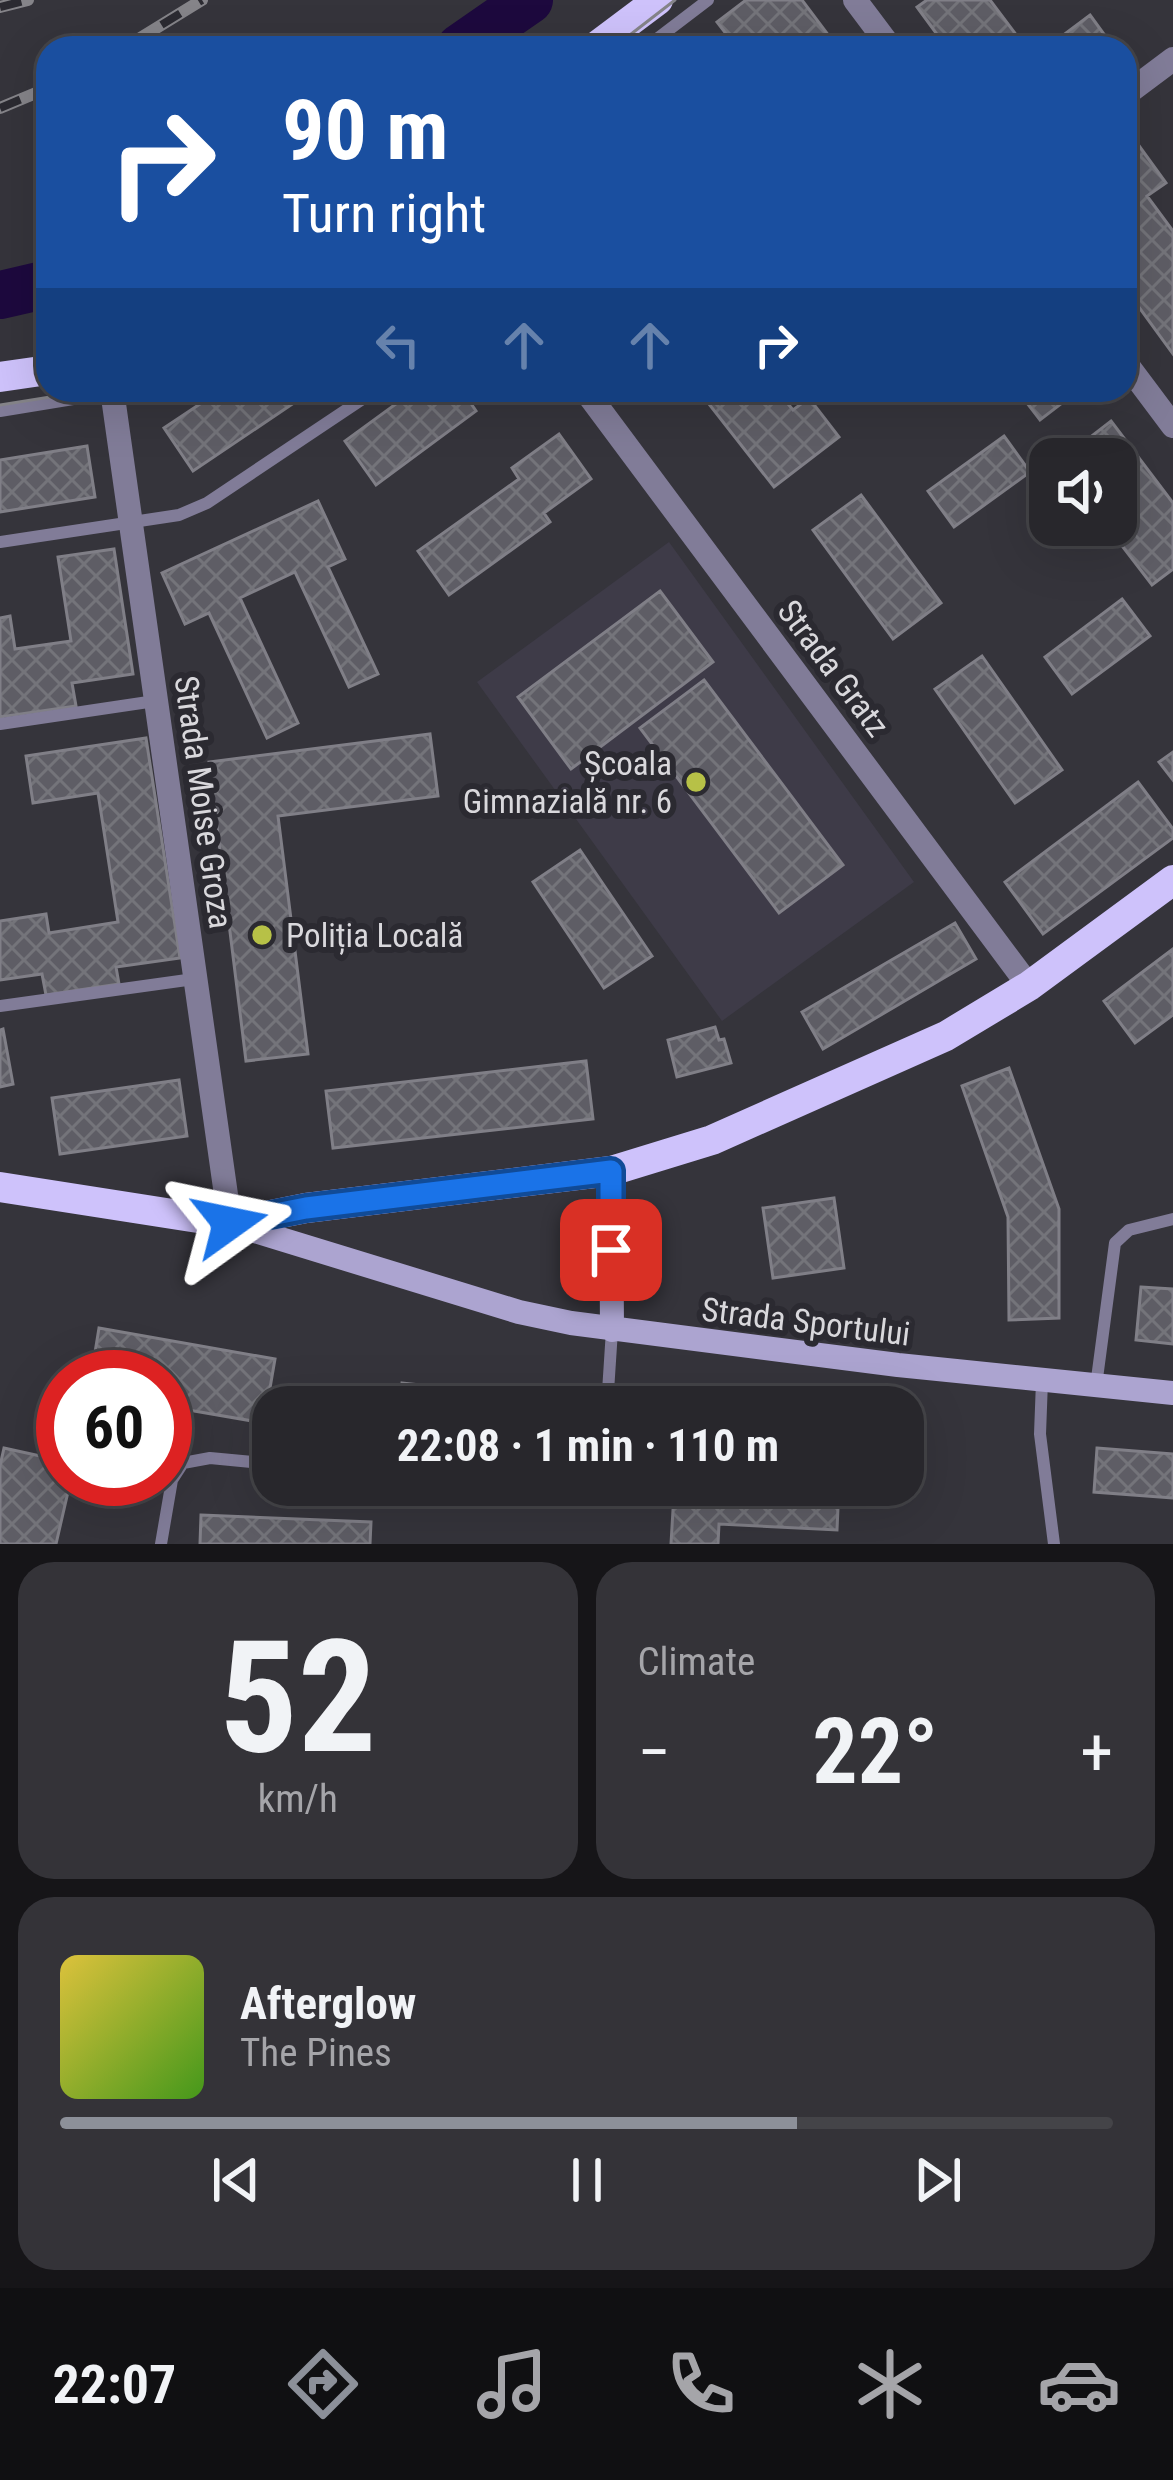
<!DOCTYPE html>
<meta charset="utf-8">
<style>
body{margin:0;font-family:"Roboto Condensed",sans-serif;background:#343338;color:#f1f3f6;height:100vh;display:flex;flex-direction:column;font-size:45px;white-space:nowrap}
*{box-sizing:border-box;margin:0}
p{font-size:39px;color:#a5a5a9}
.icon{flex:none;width:66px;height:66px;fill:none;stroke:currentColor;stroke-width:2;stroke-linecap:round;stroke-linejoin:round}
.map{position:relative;height:1544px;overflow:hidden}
.side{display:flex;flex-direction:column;gap:18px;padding:18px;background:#161518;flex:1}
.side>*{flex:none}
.guide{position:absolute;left:36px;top:36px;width:1101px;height:366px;border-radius:36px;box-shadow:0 12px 48px #0002,0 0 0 3px #444448;background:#1a4fa0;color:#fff;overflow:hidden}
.tools{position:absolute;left:1029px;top:438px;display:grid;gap:24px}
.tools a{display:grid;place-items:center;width:108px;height:108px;border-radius:24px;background:#28272c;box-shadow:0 12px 48px #0002,0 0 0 3px #444448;font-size:60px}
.speed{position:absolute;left:36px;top:1350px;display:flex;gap:24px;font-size:60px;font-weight:700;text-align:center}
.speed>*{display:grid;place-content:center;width:156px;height:156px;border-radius:50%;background:#28272c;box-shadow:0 12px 48px #0002,0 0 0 3px #444448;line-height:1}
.speed .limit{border:18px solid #d22;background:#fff;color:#111}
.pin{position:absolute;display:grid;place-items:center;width:102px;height:102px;color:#fff;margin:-51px;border-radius:24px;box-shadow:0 6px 18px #0006}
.me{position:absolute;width:132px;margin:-66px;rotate:78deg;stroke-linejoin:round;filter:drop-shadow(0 0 9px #0008)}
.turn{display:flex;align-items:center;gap:42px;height:252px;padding:0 48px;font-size:54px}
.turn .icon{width:156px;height:156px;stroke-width:2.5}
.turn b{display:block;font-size:84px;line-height:102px}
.lanes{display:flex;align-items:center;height:114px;padding:0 48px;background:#0003;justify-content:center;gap:60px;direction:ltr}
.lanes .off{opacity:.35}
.big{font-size:90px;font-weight:700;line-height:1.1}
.side .tile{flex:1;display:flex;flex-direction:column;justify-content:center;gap:18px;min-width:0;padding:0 42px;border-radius:36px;background:#343338}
.side .dial{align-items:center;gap:0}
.dial b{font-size:156px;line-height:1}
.song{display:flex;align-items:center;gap:36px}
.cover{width:144px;height:144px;border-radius:18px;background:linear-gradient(135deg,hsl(50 70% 55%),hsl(100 70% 35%))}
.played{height:12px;border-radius:6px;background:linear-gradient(90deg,#8c9099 70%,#444448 70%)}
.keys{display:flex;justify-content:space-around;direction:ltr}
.heat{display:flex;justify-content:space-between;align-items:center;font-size:66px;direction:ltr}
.side .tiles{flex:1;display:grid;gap:18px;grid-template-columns:1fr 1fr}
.tile:last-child{grid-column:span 2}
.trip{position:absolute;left:252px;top:1386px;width:672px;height:120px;border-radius:36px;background:#28272c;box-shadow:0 12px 48px #0002,0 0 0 3px #444448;font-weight:700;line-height:120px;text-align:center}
.dock{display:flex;height:192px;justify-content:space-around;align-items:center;background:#101012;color:#a5a5a9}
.dock .icon{width:84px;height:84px}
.dock .active{color:#8c9099}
.dock b{font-size:54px;color:#f1f3f6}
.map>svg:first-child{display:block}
</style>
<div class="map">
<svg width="1173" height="1544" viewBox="0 0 1173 1544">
<defs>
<pattern id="building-cross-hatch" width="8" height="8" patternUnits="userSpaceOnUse" patternTransform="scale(3)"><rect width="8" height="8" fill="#5e5d65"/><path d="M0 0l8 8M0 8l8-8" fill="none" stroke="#74747a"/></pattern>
</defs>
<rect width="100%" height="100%" fill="#35343b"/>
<path fill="#3e3b48" d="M669 542 914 882 722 1021 477 682Z"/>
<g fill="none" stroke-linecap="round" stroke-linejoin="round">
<path stroke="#1d093e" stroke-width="48" d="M460 48 529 0
M0 295 48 284"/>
</g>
<path fill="url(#building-cross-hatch)" stroke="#807f87" stroke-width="3" d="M746 0H802L838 48H737L717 22Z
M927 0H990L1026 48H947L917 7Z
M1090 15 1114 48H1071L1062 36Z
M1137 143 1166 183 1147 196 1173 231V354L1125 288V151Z
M221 390H313L193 471 164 428Z
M415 390H487L470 402 476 411 376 485 345 441Z
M698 390H777L793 410 809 398 839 437 774 487Z
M1017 390H1079L1040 420Z
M1111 421 1173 503V569L1152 585 1106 525H1116V459H1062Z
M559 434 591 479 544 513 550 522 449 595 418 551 519 479 512 468Z
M1004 436 1030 472 954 527 928 491Z
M87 446 95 497 0 512V460Z
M861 495 941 603 893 639 813 530Z
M318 501 345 559 328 567 378 674 349 687 295 572 240 598 298 723 267 738 209 613 185 624 162 573Z
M114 549 133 674 72 683 76 706 0 717V618L10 616 15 649 71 641 58 557Z
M660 591 713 662 571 769 518 697Z
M1122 599 1150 636 1072 694 1045 657Z
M982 656 1062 770 1015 803 935 689Z
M704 680 843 865 779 913 640 728Z
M430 734 438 796 278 816 308 1054 246 1061 209 762Z
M146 738 180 958 116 967 119 984 46 995 42 974 0 980V921L46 914 49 933 118 922 98 793 33 803 26 756Z
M1173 752V780L1159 762Z
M1138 782 1173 829V838L1043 934 1005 882Z
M580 850 652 956 604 988 533 882Z
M955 923 976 959 823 1049 802 1012Z
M1173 949V1015L1135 1043 1104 1001Z
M715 1027 719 1040 724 1039 731 1063 677 1077 668 1040Z
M3 1029 13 1084 0 1087V1030Z
M586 1061 593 1119 333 1148 326 1091Z
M1009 1068 1059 1209V1318L1009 1320 1008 1217 962 1086Z
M179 1080 187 1136 60 1154 52 1098Z
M834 1198 844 1268 773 1278 763 1208Z
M1141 1287 1173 1289V1344L1136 1340Z
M99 1328 275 1359 264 1423 165 1406V1377H91Z
M402 1383 576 1402 575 1407H399Z
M4 1448 63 1461V1479H71L56 1544H0V1466Z
M1097 1448 1173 1454V1498L1094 1492Z
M626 1485H839L837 1530 719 1524 718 1544H671L674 1493 626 1490Z
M201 1515 371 1522 370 1544H200Z"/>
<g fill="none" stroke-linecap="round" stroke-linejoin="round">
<path stroke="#817c98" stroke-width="12" d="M645 48 708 0
M0 411 128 390
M0 542 179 515 207 503 376 390
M0 724 155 701
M0 1006 194 979
M1042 1381 1040 1434 1054 1544
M1096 1386 1115 1243 1129 1230 1173 1219
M607 1407 612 1330
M497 1485 574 1492 593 1489 597 1485
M161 1544 172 1480 183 1463 210 1458 273 1464"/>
<path stroke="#817c98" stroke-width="24" d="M855 0 891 48
M1125 95 1173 59
M1125 362 1173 426
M112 390 230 1223
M585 390 1029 986"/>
<path stroke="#aca4d0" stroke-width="24" d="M611 1171 612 1330
M232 1224 519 1312 571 1323 898 1365 1173 1393"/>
<path stroke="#cec2fb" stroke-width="30" d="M594 48 658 0
M0 377 48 370
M0 1187 230 1223 306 1208 611 1171 712 1140 946 1036 1029 986 1173 880"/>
<path stroke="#858489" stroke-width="3" d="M613 48 675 0
M0 405 94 390"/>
<defs>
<path id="rail" d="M0 7 28 0
M124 48 202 0
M0 108 48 88"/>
</defs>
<use href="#rail" stroke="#858489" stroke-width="12"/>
<use href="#rail" stroke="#2b2a31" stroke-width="8" stroke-dasharray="22" stroke-linecap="butt"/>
</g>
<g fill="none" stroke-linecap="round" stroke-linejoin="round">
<defs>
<path id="route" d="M230 1223 306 1208 611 1171V1250"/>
</defs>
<use href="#route" stroke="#114b97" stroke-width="30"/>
<use href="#route" stroke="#1a73e8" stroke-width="21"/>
</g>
<g fill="#b7c147" stroke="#2b2a31" stroke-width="4.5">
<circle cx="696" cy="782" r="12"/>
<circle cx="262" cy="935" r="12"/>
</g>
<g text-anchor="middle" stroke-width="12" stroke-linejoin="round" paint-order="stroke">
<g font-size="33" fill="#d9d8dc" stroke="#2b2a31">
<text transform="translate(834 668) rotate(53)" y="12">Strada Gratz</text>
<text transform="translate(204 802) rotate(82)" y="12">Strada Moise Groza</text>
<text transform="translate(806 1321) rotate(7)" y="12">Strada Sportului</text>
</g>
<g font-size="33" fill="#d9d8dc" stroke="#2b2a31" text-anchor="end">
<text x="672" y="775">Școala<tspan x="672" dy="38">Gimnazială nr. 6</tspan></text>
<text x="286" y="947" text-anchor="start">Poliția Locală</text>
</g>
</g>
</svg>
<div class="tools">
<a><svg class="icon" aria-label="sound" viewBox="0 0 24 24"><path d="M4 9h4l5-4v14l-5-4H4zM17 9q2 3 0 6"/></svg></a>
</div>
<div class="speed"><div class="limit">60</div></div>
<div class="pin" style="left:611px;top:1250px;background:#d93025"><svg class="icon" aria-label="arrive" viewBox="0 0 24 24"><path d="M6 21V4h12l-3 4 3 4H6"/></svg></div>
<svg class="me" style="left:230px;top:1223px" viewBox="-20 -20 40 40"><path d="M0-17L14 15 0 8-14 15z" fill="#1a73e8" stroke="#fff" stroke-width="4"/></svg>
<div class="trip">22:08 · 1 min · 110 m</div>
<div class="guide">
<div class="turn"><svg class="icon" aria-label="right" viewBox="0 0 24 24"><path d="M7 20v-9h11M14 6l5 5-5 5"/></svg><div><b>90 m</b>Turn right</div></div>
<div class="lanes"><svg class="icon off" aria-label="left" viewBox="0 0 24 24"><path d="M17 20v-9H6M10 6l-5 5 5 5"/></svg><svg class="icon off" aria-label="ahead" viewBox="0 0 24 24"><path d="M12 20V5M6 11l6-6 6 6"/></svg><svg class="icon off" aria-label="ahead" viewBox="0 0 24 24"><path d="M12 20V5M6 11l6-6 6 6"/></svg><svg class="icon" aria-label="right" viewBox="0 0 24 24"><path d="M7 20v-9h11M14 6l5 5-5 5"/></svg></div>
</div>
</div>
<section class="side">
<div class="tiles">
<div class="tile dial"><b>52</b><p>km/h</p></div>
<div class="tile"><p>Climate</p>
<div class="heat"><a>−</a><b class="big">22°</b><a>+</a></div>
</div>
<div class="tile">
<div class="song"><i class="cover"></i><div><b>Afterglow</b><p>The Pines</p></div></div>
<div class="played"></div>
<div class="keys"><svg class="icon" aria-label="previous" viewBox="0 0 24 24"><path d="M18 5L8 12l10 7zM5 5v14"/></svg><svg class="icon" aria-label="pause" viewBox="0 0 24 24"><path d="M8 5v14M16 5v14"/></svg><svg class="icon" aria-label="next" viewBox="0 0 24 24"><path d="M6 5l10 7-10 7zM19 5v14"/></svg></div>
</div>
</div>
</section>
<nav class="dock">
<b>22:07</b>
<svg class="icon active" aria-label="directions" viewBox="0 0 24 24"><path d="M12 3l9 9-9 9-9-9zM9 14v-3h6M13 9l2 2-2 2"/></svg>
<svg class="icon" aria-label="music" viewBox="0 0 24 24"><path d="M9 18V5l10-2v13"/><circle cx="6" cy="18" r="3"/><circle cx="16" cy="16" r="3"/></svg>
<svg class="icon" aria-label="phone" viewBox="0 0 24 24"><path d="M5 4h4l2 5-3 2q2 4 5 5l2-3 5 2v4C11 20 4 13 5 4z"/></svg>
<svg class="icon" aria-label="climate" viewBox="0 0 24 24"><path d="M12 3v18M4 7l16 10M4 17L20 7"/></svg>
<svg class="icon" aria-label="car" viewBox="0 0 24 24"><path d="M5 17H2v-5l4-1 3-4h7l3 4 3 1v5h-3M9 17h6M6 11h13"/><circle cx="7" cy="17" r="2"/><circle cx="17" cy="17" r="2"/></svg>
</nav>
